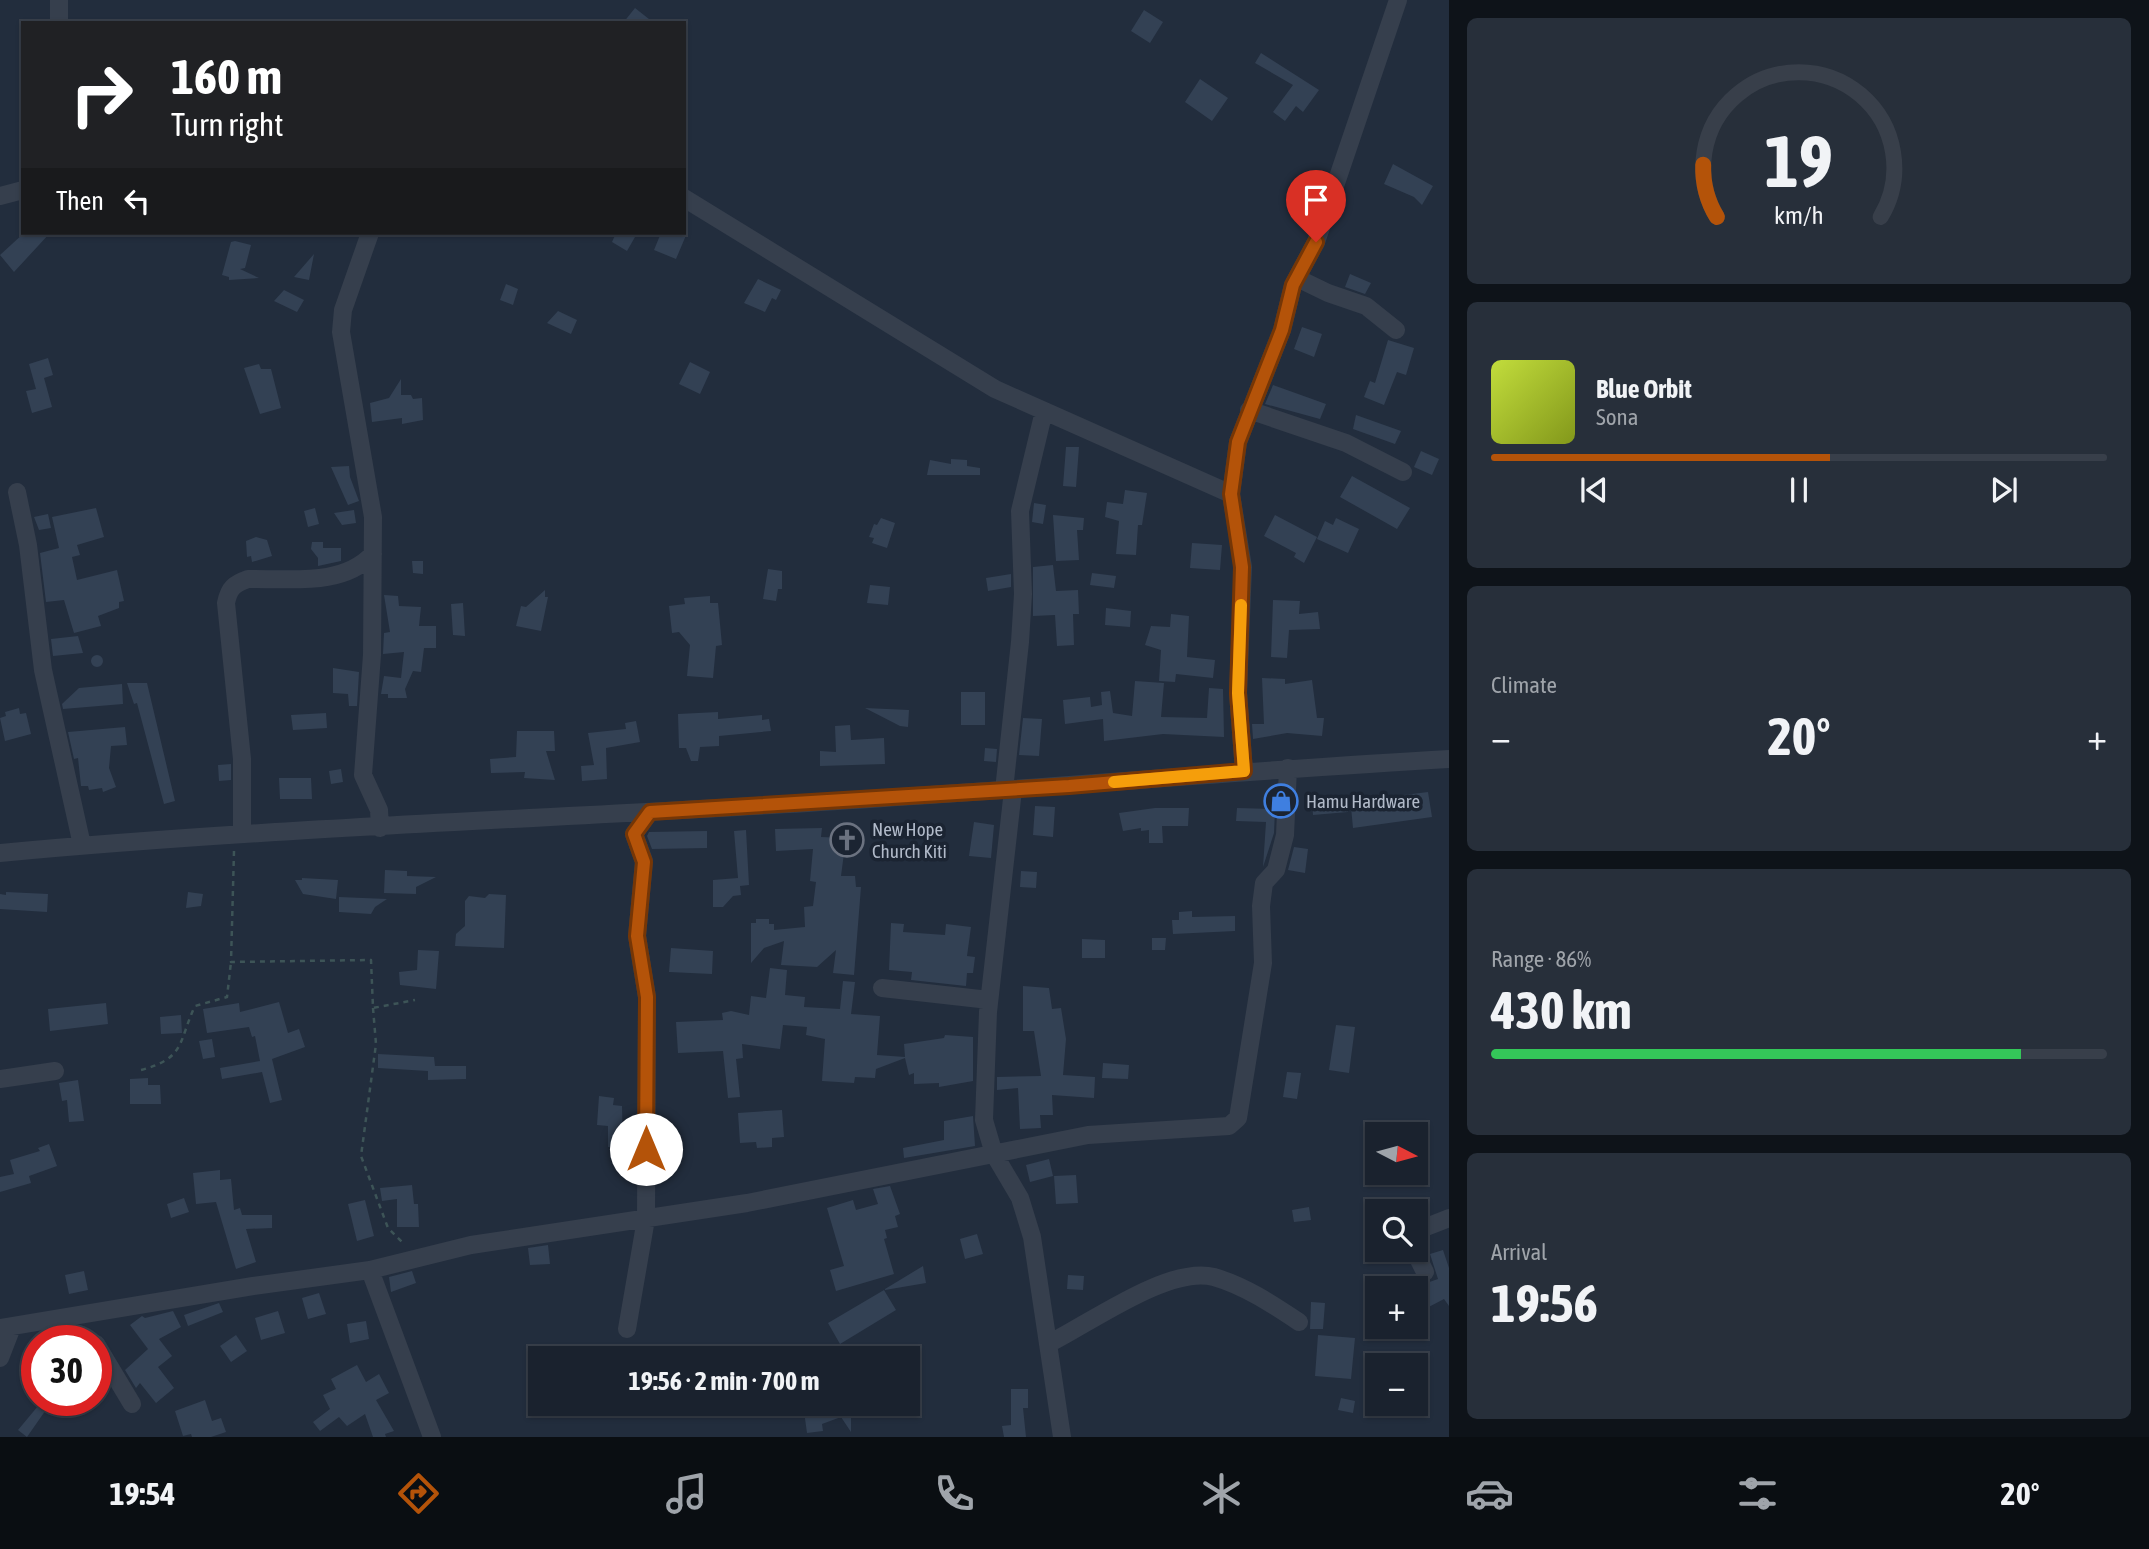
<!DOCTYPE html>
<meta charset="utf-8">
<style>
body{margin:0;font-family:"Asap Condensed",sans-serif;background:#272f3a;color:#f1f3f6;height:100vh;display:flex;flex-direction:column;font-size:26px;white-space:nowrap}
*{box-sizing:border-box;margin:0}
p{font-size:23px;color:#9fa4aa}
.icon{flex:none;width:38px;height:38px;fill:none;stroke:currentColor;stroke-width:2;stroke-linecap:round;stroke-linejoin:round}
.map{position:relative;flex:1;overflow:hidden}
.sheet{display:flex;flex-direction:column;gap:18px;padding:18px;background:#0e1319;width:700px}
.sheet>*{flex:none}
.banner{position:absolute;left:21px;top:21px;width:665px;height:214px;border-radius:0px;box-shadow:0 2px 5px #0004,0 0 0 2px #383f4a;background:#202124;color:#fff;overflow:hidden}
.needle{width:46px;rotate:96deg}
.fabs{position:absolute;left:1365px;top:1122px;display:grid;gap:14px}
.fabs a{display:grid;place-items:center;width:63px;height:63px;border-radius:0px;background:#1a222e;box-shadow:0 2px 5px #0004,0 0 0 2px #383f4a;font-size:35px}
.speed{position:absolute;left:21px;top:1325px;display:flex;gap:14px;font-size:35px;font-weight:700;text-align:center}
.speed>*{display:grid;place-content:center;width:91px;height:91px;border-radius:50%;background:#1a222e;box-shadow:0 2px 5px #0004,0 0 0 2px #383f4a;line-height:1}
.speed .limit{border:10px solid #d22;background:#fff;color:#111}
.pin{position:absolute;display:grid;place-items:center;width:60px;height:60px;color:#fff;margin:-72px -30px;border-radius:50% 50% 50% 0;rotate:-45deg;box-shadow:0 0 7px #0007}
.pin .icon{rotate:45deg}
.me{position:absolute;width:77px;margin:-38px;rotate:0deg;stroke-linejoin:round;filter:drop-shadow(0 0 5px #0008)}
.turn{display:flex;align-items:center;gap:24px;height:147px;padding:0 35px;font-size:32px}
.turn .icon{width:91px;height:91px;stroke-width:2.5}
.turn b{display:block;font-size:49px;line-height:60px}
.then{display:flex;align-items:center;height:66px;padding:0 35px;background:#0003;gap:14px;font-size:26px}
.big{font-size:52px;font-weight:700;line-height:1.1}
.sheet .card{flex:1;display:flex;flex-direction:column;justify-content:center;gap:10px;min-width:0;padding:0 24px;border-radius:10px;background:#272f3a}
.sheet .dial{align-items:center;gap:0}
.dial svg{height:182px;overflow:visible;fill:none;stroke:#383f4a;stroke-width:7;stroke-linecap:round;text-anchor:middle}
.dial text{fill:#f1f3f6;stroke:none}
.song{display:flex;align-items:center;gap:21px}
.cover{width:84px;height:84px;border-radius:10px;background:linear-gradient(135deg,hsl(70 70% 55%),hsl(70 70% 35%))}
.played{height:7px;border-radius:4px;background:linear-gradient(90deg,#b45309 55%,#383f4a 55%)}
.keys{display:flex;justify-content:space-around;direction:ltr}
.heat{display:flex;justify-content:space-between;align-items:center;font-size:38px;direction:ltr}
.charge{height:10px;border-radius:5px;background:linear-gradient(90deg,#34c759 86%,#383f4a 0)}
.trip{position:absolute;left:528px;top:1346px;width:392px;height:70px;border-radius:0px;background:#1a222e;box-shadow:0 2px 5px #0004,0 0 0 2px #383f4a;font-weight:700;line-height:70px;text-align:center}
.tabs{display:flex;height:112px;justify-content:space-around;align-items:center;background:#0a0e12;color:#9fa4aa}
.tabs .icon{width:49px;height:49px}
.tabs .current{color:#b45309}
.tabs b{font-size:32px;color:#f1f3f6}
main{display:flex;flex:1;min-height:0}
.map>svg:first-child{display:block}
</style>
<main>
<div class="map">
<svg width="1449" height="1437" viewBox="0 0 1449 1437">
<rect width="100%" height="100%" fill="#222d3d"/>
<path fill="#334154" d="M635 8 654 23H623Z
M1144 10 1163 22 1150 43 1131 31Z
M1261 53 1319 90 1303 112 1296 106 1285 121 1273 112 1293 85 1255 63Z
M1200 79 1228 98 1212 121 1185 102Z
M1393 164 1433 186 1422 205 1414 197 1384 184Z
M24 233H50L14 272 0 255Z
M616 233H627L635 237 627 251 612 242Z
M661 233H687L676 259 654 250Z
M235 241 251 245 245 268 240 269 259 278 229 280V277L222 275 231 242Z
M314 254 309 280 294 277Z
M1350 274 1371 283 1365 294 1345 287Z
M758 279 781 290 776 300 772 298 765 312 744 303Z
M506 284 518 289 513 305 500 300Z
M284 290 304 300 297 312 274 301Z
M558 311 577 320 571 334 547 323Z
M1302 327 1322 334 1314 357 1294 349Z
M1388 340 1414 348 1406 375 1397 372 1384 405 1364 397 1370 381 1375 383Z
M48 358 53 375 44 378 52 407 32 413 26 391 36 389 29 364Z
M690 362 710 372 700 394 679 384Z
M259 364 261 369H271L281 408 260 414 244 368Z
M401 379V395H411L413 399 422 398 423 420 402 424V418L372 422 370 403 389 398Z
M1273 385 1326 404 1320 419 1265 404Z
M1356 415 1401 431 1395 444 1353 429Z
M1066 447H1079L1076 487 1063 486Z
M1421 451 1439 459 1432 475 1414 467Z
M951 459 967 460V466L980 468V475H927L930 460 951 464Z
M349 466 350 477 359 501 348 505 331 467Z
M1352 476 1410 508 1397 529 1340 497Z
M1125 490 1147 493 1142 525H1138L1136 555 1116 554 1119 521 1105 517 1107 502 1123 504Z
M1034 503 1046 505 1043 524 1032 522Z
M96 508 104 537 77 545 80 555 72 557 77 580 117 570 124 601 119 602V608L98 616 101 626 74 633 64 600 46 602 40 553 59 548 52 517Z
M315 508 319 524 308 527 304 511Z
M354 510 356 523 342 525 334 513Z
M48 514 51 528 39 530 34 517Z
M1053 515 1084 518 1083 530H1077L1079 560 1056 561Z
M1275 515 1317 537 1304 563 1294 557 1296 553 1264 536Z
M881 518 895 523 887 548 872 543 874 538 869 537 874 524 877 525Z
M1336 518 1359 529 1348 553 1317 539 1325 521 1333 525Z
M256 537 267 540 272 556 252 562 251 556 247 557 246 541Z
M312 542H323V548H341V561L318 566V558L311 549Z
M1192 543 1222 545 1220 570 1190 568Z
M412 561H423V574L413 573Z
M1053 565 1056 591 1078 590 1079 614H1073L1074 645 1057 646 1055 615 1033 616V567Z
M768 569 782 571V589H778L776 601 763 599Z
M1092 573 1116 576 1114 588 1090 585Z
M1011 574V587L988 591 986 578Z
M870 585 890 587 888 605 867 603Z
M545 590V597H548L541 631 516 626 521 606 526 607Z
M384 595 398 596 399 606 421 607 419 626H436V648H424L421 672 413 671 405 689 407 698H388V694H381L384 676 401 678 404 652 383 654 384 633 390 632Z
M710 596V603H718L722 645 716 646 713 678 687 676 690 645 679 632 672 633 669 606 685 604 684 598Z
M1273 600 1300 601 1299 614 1318 612 1320 629 1289 630 1287 658 1271 657Z
M463 603 465 636 453 635 451 604Z
M1106 608 1131 611 1130 627 1105 625Z
M1171 614 1189 616 1187 657 1215 660 1213 678 1176 674 1175 682 1159 681 1161 650 1145 645 1151 626 1170 627Z
M78 636 83 653 53 656 51 639Z
M91 661a6 6 0 1 1 12 0a6 6 0 1 1-12 0Z
M333 668 359 672 357 706H349L348 694 333 693Z
M1262 678 1285 679V684L1312 680 1317 718H1324L1322 736 1287 733 1253 739 1252 724H1264Z
M1135 681 1164 683 1161 717 1207 718 1209 688 1223 689 1224 737 1163 734 1104 741 1103 719 1065 724 1063 700 1090 697 1091 707 1102 705 1101 692 1110 691 1113 713 1132 716Z
M127 683H147L175 801 164 804 137 703 134 704Z
M122 684 123 704 63 709 62 704 79 688Z
M961 692H985V725H961Z
M19 708 20 714 26 713 31 734 5 741 0 718 6 716 5 712Z
M865 708 909 710 908 727 900 726Z
M718 712V719L762 715V720L769 719 771 731 719 736V746L700 747 698 761H691L686 748H679L678 714Z
M326 713 327 728 293 730 291 715Z
M1023 718 1042 719 1039 756 1019 755Z
M636 721 640 742 606 748 607 779 582 781 581 766 594 765 588 733 626 729 625 723Z
M850 725 851 740 884 738 885 764 820 766V751L836 752 835 726Z
M125 727 127 745 111 746 109 768 116 787 103 792 102 788 89 790 88 786H81L78 758 74 759 68 732Z
M517 731H554L555 751H546L555 780 524 778 525 772 491 773 490 759 516 757Z
M985 748 997 749 996 762 984 761Z
M231 764V780L219 781 218 765Z
M341 769 343 782 331 784 329 771Z
M279 778H311L312 799H280Z
M1428 792 1432 817 1353 828 1351 807 1405 800 1404 795Z
M1348 799V812L1313 815 1312 801Z
M1035 806 1055 807 1053 837 1033 835Z
M1155 808H1189L1188 826H1162L1163 843H1149V830L1141 831V828L1123 831 1119 813Z
M1237 808 1275 809 1274 833 1263 867 1266 822 1236 821Z
M974 822 994 825 991 858 969 856Z
M822 828 821 837 846 838 841 876H855L856 887H861L854 975 833 973 836 950 817 967 781 965 784 941 764 948 751 963V923H756V919H769V924H774V930L805 927 804 907 813 906 816 882 810 881 813 849 776 851 775 829Z
M746 830 749 885 740 886 741 895 733 896 723 907H713V880L738 878 734 831Z
M707 831V848L652 849 647 836 649 832Z
M1294 847 1308 849 1305 873 1288 870Z
M385 870 407 871V876L436 877 416 887V894L384 893Z
M1021 871 1037 872 1036 888 1020 887Z
M302 878 338 880 336 899 303 894 295 880H302Z
M6 892 48 894 47 912 0 909V894L6 895Z
M188 892 203 894 201 906 186 908Z
M489 894 506 895 504 948 455 946 456 934 465 926V901L469 896 485 898Z
M339 897 387 899 375 907 371 914 339 912Z
M1192 911V917L1235 916V931L1173 934 1172 920H1179V912Z
M891 923 904 924 903 932 945 935 946 924 971 927 967 956 975 957 973 973H967L966 986 911 980 912 972 889 970Z
M1152 938H1166L1165 950H1152Z
M1082 939 1105 940V958H1082Z
M671 948 713 951 712 974 669 972Z
M418 950 439 951 436 989 400 985 399 972 417 970Z
M770 968 787 970 785 995 805 997 804 1007 840 1009 843 981 855 982 851 1014 880 1016 877 1055 905 1057 904 1044 944 1038 945 1035 973 1037V1081L939 1087V1083L914 1084V1073L909 1075 905 1058 876 1069 875 1078 855 1077 854 1083 822 1081 825 1039 806 1035 807 1027 783 1025 780 1049 742 1044 743 1058 736 1059 740 1097 728 1098 723 1051 678 1053 676 1022 723 1020 722 1013 731 1011 749 1015 751 996 766 998Z
M1023 986 1049 988 1052 1009 1061 1008 1066 1039 1063 1075 1095 1077 1094 1098 1052 1095 1053 1115H1040L1041 1128 1020 1129 1018 1088 997 1090V1077L1041 1076 1034 1031H1023Z
M279 1002 288 1033 299 1029 305 1047 272 1059 282 1100 270 1103 262 1072 222 1079 220 1068 260 1061 255 1036 252 1037 249 1027 207 1033 203 1009 239 1003 240 1012Z
M106 1003 108 1024 50 1031 48 1009Z
M181 1015 182 1033 161 1034 160 1017Z
M1336 1025 1355 1027 1349 1073 1329 1070Z
M212 1039 215 1057 203 1059 199 1041Z
M378 1054 434 1057 435 1066H466V1079L428 1080V1071L378 1068Z
M1103 1063 1129 1065 1128 1079 1102 1078Z
M1287 1072 1301 1073 1297 1099 1283 1097Z
M148 1078V1085H160L161 1104H130V1079Z
M78 1080 84 1121 69 1122 67 1100 62 1101 59 1083Z
M599 1096 614 1098 613 1105 622 1106 623 1148 608 1147V1126L597 1125Z
M782 1110 784 1137 772 1138V1147L757 1148 756 1142 740 1143 738 1113Z
M973 1116 975 1146 904 1158 903 1148 944 1140V1121Z
M49 1144 57 1166 29 1176 31 1183 0 1192V1177L14 1174 10 1160 40 1151 38 1148Z
M1049 1159 1053 1176 1030 1182 1026 1165Z
M220 1170V1180L231 1179 234 1210 240 1208 242 1215H272V1228L246 1229 256 1262 236 1269 216 1202 196 1204 193 1173Z
M1076 1175 1078 1203 1056 1204 1054 1176Z
M412 1185 414 1204H418L419 1227H397V1199L382 1201 380 1188Z
M890 1186 900 1214 895 1216 898 1227 885 1230 887 1238 884 1239 894 1274 836 1291 830 1270 844 1266 827 1208 853 1200 856 1210 878 1204 873 1189Z
M184 1198 189 1212 171 1218 167 1204Z
M365 1200 374 1236 357 1241 348 1204Z
M1309 1207 1311 1220 1294 1222 1292 1210Z
M977 1234 983 1254 965 1259 960 1239Z
M548 1245 550 1264 530 1265 528 1248Z
M1443 1250 1449 1268V1306L1444 1299 1423 1310 1415 1287 1438 1279 1430 1254Z
M923 1266 926 1283 885 1290V1289Z
M84 1271 88 1290 69 1294 65 1275Z
M412 1271 416 1283 391 1292 389 1277Z
M1068 1275 1084 1276 1083 1290 1067 1289Z
M884 1290 896 1310 840 1344 828 1323Z
M319 1293 326 1314 308 1319 302 1298Z
M1311 1302 1325 1303 1323 1329H1310Z
M219 1303 223 1312 188 1326 184 1315Z
M173 1311 181 1327 159 1339 172 1356 158 1367 174 1388 156 1403 140 1383 136 1388 125 1370 148 1349 130 1325 142 1316 145 1318Z
M278 1311 285 1333 261 1340 255 1318Z
M366 1321 369 1339 350 1343 347 1324Z
M236 1335 247 1351 231 1362 220 1346Z
M1318 1335 1355 1338 1351 1379 1315 1376Z
M357 1365 366 1382 379 1374 389 1393 376 1400 394 1431 385 1434 386 1437H373L365 1414 347 1426 339 1417 320 1431 313 1422 330 1409 323 1395 336 1389 331 1379Z
M1011 1389H1028V1408H1023L1026 1437H1004L1002 1426 1011 1425Z
M1341 1398 1355 1401 1353 1413 1338 1410Z
M43 1400 50 1404 27 1437 18 1430Z
M205 1400 212 1421 221 1418 226 1432 211 1437H192L191 1434 183 1436 175 1411Z
M803 1404H851V1432L841 1417 822 1424 823 1431 807 1433Z"/>
<g fill="none" stroke-linecap="round" stroke-linejoin="round">
<path stroke="#3d5457" stroke-width="2.5" stroke-dasharray="5 5" stroke-linecap="butt" d="M234 851 231 962 371 960 373 1008 415 1000
M373 1008 376 1044 361 1156 388 1228 404 1244
M141 1070C186 1058 178 1042 195 1006L227 997 231 962"/>
<path stroke="#363f4d" stroke-width="18" d="M59 23V0
M0 196 23 190
M684 198 995 389 1231 494
M370 233 343 310 341 332 373 517 372 655 363 775 379 810 380 828
M1297 278 1328 293 1366 306 1396 330
M1249 410 1346 443 1403 472
M17 492 28 545 43 670 82 845
M1244 771 1238 693 1243 567 1231 494 1238 442 1282 330 1293 285 1316 242 1398 0
M1004 790 1020 642 1023 594 1020 511 1044 411
M1013 790 988 1012 984 1120 994 1154 1020 1198 1032 1237 1062 1437
M242 833V759L226 603C229 588 234 584 248 579 291 578 342 587 373 554
M0 853C257 829 515 820 772 805 998 792 1223 772 1449 759
M882 988 989 1000
M0 1079 55 1071
M1416 1231 1449 1218
M1414 1250 1425 1272
M370 1270 432 1437
M0 1328 253 1286 370 1270 471 1245 747 1203 1088 1135 1229 1126 1238 1118 1263 963 1261 906 1264 883 1276 870 1285 835 1288 768
M627 1329 646 1219 647 997 637 936 644 861 634 834 650 812
M96 1344 132 1404
M1048 1344C1089 1324 1169 1265 1214 1277 1245 1286 1272 1304 1299 1322
M0 1358 12 1327"/>
</g>
<g fill="none" stroke-linecap="round" stroke-linejoin="round">
<defs>
<path id="route" d="M646 1149 647 997 637 936 644 862 634 834 650 812 1069 786 1244 771 1238 693 1242 567 1231 494 1234 472 1238 442 1282 330 1293 285 1316 242"/>
</defs>
<use href="#route" stroke="#753606" stroke-width="18"/>
<use href="#route" stroke="#b45309" stroke-width="12"/>
<path stroke="#f59e0b" stroke-width="12" d="M1114 782 1244 771 1238 693 1241 605"/>
</g>
<defs>
<symbol id="shop-ring" viewBox="-11 -11 22 22"><circle r="9.5" fill="#1b2432" stroke="#3f7fe0" stroke-width="1.5"/><path d="M-5-2.5h2.3a2.7 3.5 0 0 1 5.4 0H5L5.5 6h-11ZM-1.5-2.5h3a1.5 2.3 0 0 0-3 0Z" fill="#3f7fe0"/></symbol>
<symbol id="church-ring" viewBox="-11 -11 22 22"><circle r="9.5" fill="#1b2432" stroke="#6b7280" stroke-width="1.5"/><path d="M-1.2-6h2.4v3.5h3.3v2.4h-3.3V6h-2.4V-.1h-3.3v-2.4h3.3Z" fill="#6b7280"/></symbol>
</defs>
<g fill-rule="evenodd">
<use href="#shop-ring" x="1262" y="782" width="38" height="38"/>
<use href="#church-ring" x="828" y="821" width="38" height="38"/>
</g>
<g text-anchor="middle" stroke-width="7" stroke-linejoin="round" paint-order="stroke">
<g font-size="19" fill="#b1bac9" stroke="#1b2432" text-anchor="start">
<text x="1306" y="808">Hamu Hardware</text>
<text x="872" y="836">New Hope<tspan x="872" dy="22">Church Kiti</tspan></text>
</g>
</g>
</svg>
<div class="fabs">
<a><svg class="needle" viewBox="-14 -14 28 28"><path d="M0-13l5 13h-10z" fill="#e53935"/><path d="M0 13l5-13h-10z" fill="#9fa4aa"/></svg></a>
<a><svg class="icon" aria-label="search" viewBox="0 0 24 24"><circle cx="10" cy="10" r="6"/><path d="M15 15l6 6"/></svg></a>
<a>+</a>
<a>−</a>
</div>
<div class="speed"><div class="limit">30</div></div>
<div class="pin" style="left:1316px;top:242px;background:#d93025"><svg class="icon" aria-label="arrive" viewBox="0 0 24 24"><path d="M6 21V4h12l-3 4 3 4H6"/></svg></div>
<svg class="me" style="left:646px;top:1149px" viewBox="-20 -20 40 40"><circle r="19" fill="#fff"/><path d="M0-13L10 11 0 6-10 11z" fill="#b45309"/></svg>
<div class="trip">19:56 · 2 min · 700 m</div>
<div class="banner">
<div class="turn"><svg class="icon" aria-label="right" viewBox="0 0 24 24"><path d="M7 20v-9h11M14 6l5 5-5 5"/></svg><div><b>160 m</b>Turn right</div></div>
<div class="then">Then<svg class="icon" aria-label="left" viewBox="0 0 24 24"><path d="M17 20v-9H6M10 6l-5 5 5 5"/></svg></div>
</div>
</div>
<section class="sheet">
<div class="card dial"><svg viewBox="0 0 100 80">
<path d="M14 69A42 42 0 1 1 86 69"/>
<path d="M14 69A42 42 0 0 1 8 46" stroke="#b45309"/>
<text x="50" y="56" font-size="32" font-weight="700">19</text>
<text x="50" y="72" font-size="11">km/h</text>
</svg></div>
<div class="card">
<div class="song"><i class="cover"></i><div><b>Blue Orbit</b><p>Sona</p></div></div>
<div class="played"></div>
<div class="keys"><svg class="icon" aria-label="previous" viewBox="0 0 24 24"><path d="M18 5L8 12l10 7zM5 5v14"/></svg><svg class="icon" aria-label="pause" viewBox="0 0 24 24"><path d="M8 5v14M16 5v14"/></svg><svg class="icon" aria-label="next" viewBox="0 0 24 24"><path d="M6 5l10 7-10 7zM19 5v14"/></svg></div>
</div>
<div class="card"><p>Climate</p>
<div class="heat"><a>−</a><b class="big">20°</b><a>+</a></div>
</div>
<div class="card"><p>Range · 86%</p><b class="big">430 km</b><div class="charge"></div></div>
<div class="card"><p>Arrival</p><b class="big">19:56</b></div>
</section>
</main>
<nav class="tabs">
<b>19:54</b>
<svg class="icon current" aria-label="directions" viewBox="0 0 24 24"><path d="M12 3l9 9-9 9-9-9zM9 14v-3h6M13 9l2 2-2 2"/></svg>
<svg class="icon" aria-label="music" viewBox="0 0 24 24"><path d="M9 18V5l10-2v13"/><circle cx="6" cy="18" r="3"/><circle cx="16" cy="16" r="3"/></svg>
<svg class="icon" aria-label="phone" viewBox="0 0 24 24"><path d="M5 4h4l2 5-3 2q2 4 5 5l2-3 5 2v4C11 20 4 13 5 4z"/></svg>
<svg class="icon" aria-label="climate" viewBox="0 0 24 24"><path d="M12 3v18M4 7l16 10M4 17L20 7"/></svg>
<svg class="icon" aria-label="car" viewBox="0 0 24 24"><path d="M5 17H2v-5l4-1 3-4h7l3 4 3 1v5h-3M9 17h6M6 11h13"/><circle cx="7" cy="17" r="2"/><circle cx="17" cy="17" r="2"/></svg>
<svg class="icon" aria-label="filters" viewBox="0 0 24 24"><path d="M4 7h16M4 17h16"/><circle cx="9" cy="7" r="2"/><circle cx="15" cy="17" r="2"/></svg>
<b>20°</b>
</nav>
